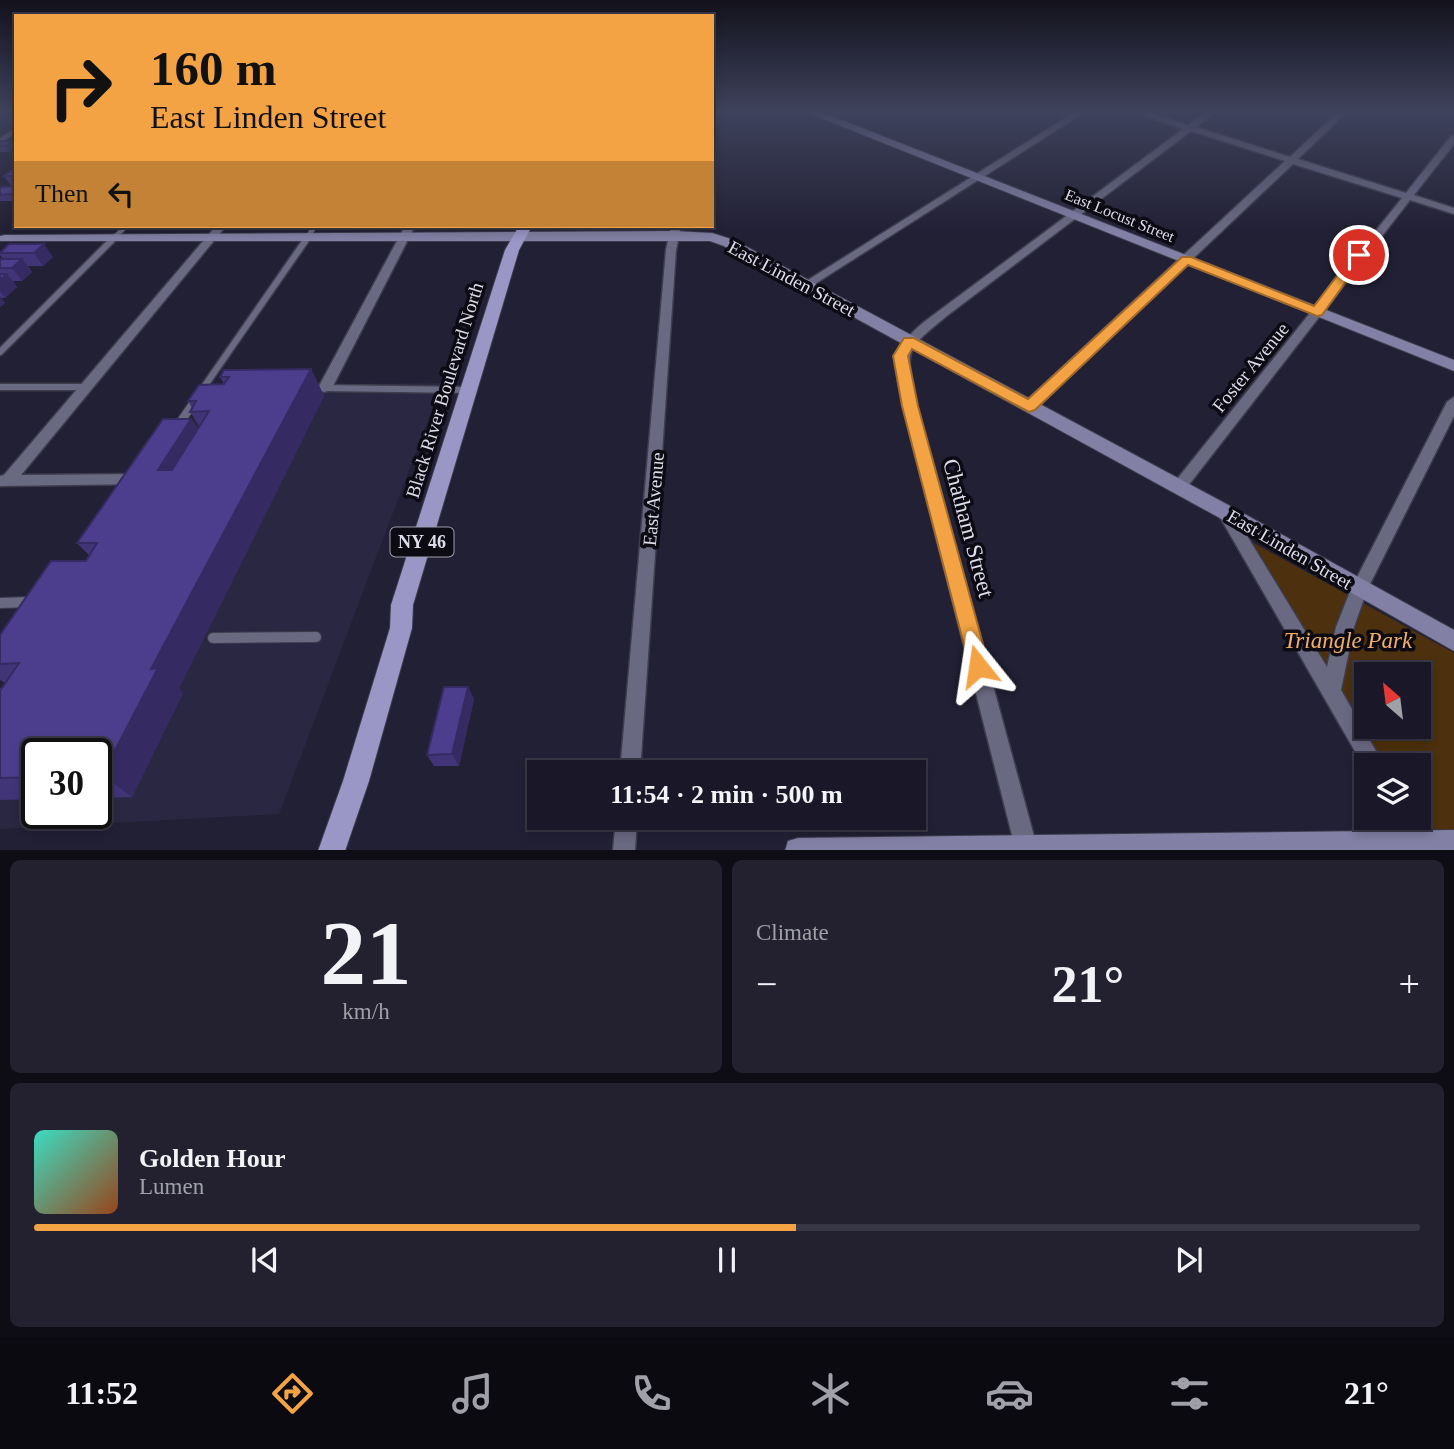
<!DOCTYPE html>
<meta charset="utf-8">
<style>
body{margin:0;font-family:"Times New Roman",serif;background:#232130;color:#f1f3f6;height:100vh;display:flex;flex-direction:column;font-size:26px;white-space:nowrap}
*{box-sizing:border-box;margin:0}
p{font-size:23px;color:#9fa0a8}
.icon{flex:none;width:38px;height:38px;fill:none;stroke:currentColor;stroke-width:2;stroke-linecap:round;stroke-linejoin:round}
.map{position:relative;height:850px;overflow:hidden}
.drawer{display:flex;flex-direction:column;gap:10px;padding:10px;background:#0e0d16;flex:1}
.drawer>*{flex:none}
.top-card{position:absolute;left:14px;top:14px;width:700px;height:214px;border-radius:0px;box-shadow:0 4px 10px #0003,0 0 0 2px #383745;background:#f4a344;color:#111;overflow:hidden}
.needle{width:46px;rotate:332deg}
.buttons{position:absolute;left:1354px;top:662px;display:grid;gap:14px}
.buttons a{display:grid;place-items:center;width:77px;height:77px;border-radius:0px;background:#1a1828;box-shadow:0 4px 10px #0003,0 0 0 2px #383745;font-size:35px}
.speed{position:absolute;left:21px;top:738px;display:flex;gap:14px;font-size:35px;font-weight:700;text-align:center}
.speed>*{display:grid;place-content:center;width:91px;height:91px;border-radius:50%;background:#1a1828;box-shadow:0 4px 10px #0003,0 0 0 2px #383745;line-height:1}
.speed .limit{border:4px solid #111;border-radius:10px;background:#fff;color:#111}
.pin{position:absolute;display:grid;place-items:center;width:60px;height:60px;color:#fff;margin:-30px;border:4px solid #fff;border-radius:50%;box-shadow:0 2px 7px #0007}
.me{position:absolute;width:77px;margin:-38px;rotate:345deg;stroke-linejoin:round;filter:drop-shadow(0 0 5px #0008)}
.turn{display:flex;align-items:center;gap:24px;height:147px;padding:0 21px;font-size:32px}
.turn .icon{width:91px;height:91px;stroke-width:2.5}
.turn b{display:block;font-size:49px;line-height:60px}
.then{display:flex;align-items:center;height:66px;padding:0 21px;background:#0003;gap:14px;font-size:26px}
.big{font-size:52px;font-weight:700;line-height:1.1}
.drawer .widget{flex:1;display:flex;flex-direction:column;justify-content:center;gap:10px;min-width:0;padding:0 24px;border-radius:10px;background:#232130}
.drawer .dial{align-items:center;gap:0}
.dial b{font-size:91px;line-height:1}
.song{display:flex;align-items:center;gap:21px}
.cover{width:84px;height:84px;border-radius:10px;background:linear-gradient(135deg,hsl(170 70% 55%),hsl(20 70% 35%))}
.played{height:7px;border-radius:4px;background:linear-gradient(90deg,#f4a344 55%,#383745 55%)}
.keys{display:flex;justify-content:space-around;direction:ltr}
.heat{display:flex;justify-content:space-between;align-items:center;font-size:38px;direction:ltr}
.drawer .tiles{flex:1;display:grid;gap:10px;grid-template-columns:1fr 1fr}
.widget:last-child{grid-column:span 2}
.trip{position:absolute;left:527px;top:760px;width:399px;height:70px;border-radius:0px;background:#1a1828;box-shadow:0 4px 10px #0003,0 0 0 2px #383745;font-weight:700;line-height:70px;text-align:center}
.tab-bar{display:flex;height:112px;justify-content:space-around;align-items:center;background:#0a0a10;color:#9fa0a8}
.tab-bar .icon{width:49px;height:49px}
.tab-bar .current{color:#f4a344}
.tab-bar b{font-size:32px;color:#f1f3f6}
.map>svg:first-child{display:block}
</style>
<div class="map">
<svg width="1454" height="851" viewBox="0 0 1454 851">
<rect width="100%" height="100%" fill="#222035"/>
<path fill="#2a2742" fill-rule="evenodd" d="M442 383 279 814 0 829V697L77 580 217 385ZM37 754H96V814H37Z"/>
<path fill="#4d300d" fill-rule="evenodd" d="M1239 535 1454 653V850H1431L1411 817H1419V765H1379ZM1367 674H1419V726H1367Z"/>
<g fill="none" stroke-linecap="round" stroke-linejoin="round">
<defs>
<path id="lane-far3" d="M0 141 16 130
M113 239 126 226
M306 239 315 226"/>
<path id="lane-far2" d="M0 352 115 237
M0 387H87
M323 388 468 390
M197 397 308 237"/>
<path id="lane-far1" d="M179 424 199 395"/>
<path id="lane" d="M0 603 31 602
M213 638 316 637"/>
<path id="street" d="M1075 112H1085L810 287H802L800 285Z
M1134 112H1148L1188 125 1205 112H1215L1196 127 1290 157 1338 112H1347L1298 159 1406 193 1451 136 1454 135V144L1414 195 1454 208V214L1410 200 1184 491H1174L1171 487 1174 483 1402 198 1293 164 1034 409H1024L1022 406 1024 403 1285 161 1191 131 948 315C903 352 905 349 917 406L1038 851H1016L903 406C895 364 888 352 924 322L1183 129Z
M216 226H226L21 475 139 474 144 476 146 480 144 484 0 486V476L4 475Z
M405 226H415L332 388 325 392 320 391 318 388Z
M671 226H681L676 250 640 772H620L666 250Z
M1454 397V416L1367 590 1354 627 1341 690 1384 765H1367V772L1217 512 1220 508 1225 506 1230 508 1327 667 1336 627 1351 589 1447 402Z
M616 817H637L635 851H613Z
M1395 817H1417L1433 846 1431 851H1413Z"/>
<path id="secondary" d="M806 112H821L1454 360V371Z
M675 231 712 233 734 240 1232 507 1454 630V651L1218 517 724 246 710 241H0V236L5 235Z
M1454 830V851H785L788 841 798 838Z"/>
<path id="primary" d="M519 226H532L519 250 413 605 412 628 369 781 345 851H318L343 781 390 628 391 605 505 250Z"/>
</defs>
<use href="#lane-far3" stroke="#3e3c4d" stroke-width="6"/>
<use href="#lane-far2" stroke="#3e3c4d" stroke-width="9"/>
<use href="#lane-far1" stroke="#3e3c4d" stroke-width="10"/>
<use href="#lane" stroke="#3e3c4d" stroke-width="12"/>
<use href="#street" stroke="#3e3c4d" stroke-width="3"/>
<use href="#secondary" stroke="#3e3c4d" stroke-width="2"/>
<use href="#primary" stroke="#3e3c4d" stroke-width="2"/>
<use href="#lane-far3" stroke="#6a6982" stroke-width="4.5"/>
<use href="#lane-far2" stroke="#6a6982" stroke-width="6"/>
<use href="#lane-far1" stroke="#6a6982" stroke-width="8"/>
<use href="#lane" stroke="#6a6982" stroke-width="10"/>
<use href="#street" fill="#6a6982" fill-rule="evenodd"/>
<use href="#secondary" fill="#8280a4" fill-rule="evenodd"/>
<use href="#primary" fill="#9a96c6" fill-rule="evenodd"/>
</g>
<path fill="#413578" d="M0 141 13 142 9 152H0Z
M16 167 15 201H0V188L11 186 4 176Z
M9 244 53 257 43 266H28L32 272 22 281H13L17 287 5 298H1L5 303 0 307V259H3L0 255V253Z
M311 369 324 396 179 688 183 693 132 797 96 798V754H37V799L0 800V688L2 687 5 683 0 680V635L86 561 89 555 77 543 191 419 198 429 200 427 190 412 192 408 188 401 224 384 220 377Z
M468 687 474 699 459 766H434L427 755Z"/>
<path fill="#352b62" d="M13 142 16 148 9 152 5 146Z
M16 191V201L11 194Z
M44 244 53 257 43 266 34 253Z
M22 259 32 272 22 281 12 268Z
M7 274 17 287 5 298 0 291V280Z
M0 296 5 303 0 307Z
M311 369 324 396 179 688 183 693 132 797 102 775 151 669Z
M191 419 210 446 178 497 158 470Z
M468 687 474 699 459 766 452 754Z"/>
<path fill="#4c3e8c" stroke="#352b62" stroke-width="2" d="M0 141 13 142 5 146H0Z
M16 167V176H4Z
M16 186V191L11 194 0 195V188L2 187Z
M9 244H44L34 253H0Z
M0 259H22L12 268H0Z
M0 274H7L0 280Z
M311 369 151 669 158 668 102 775 96 776V754H37V777L0 778V691L19 663 0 664V635L51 561H86L97 543H77L163 419H191L158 470H172L209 411 190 412 196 401H188L199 385 224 384 229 377H220L224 370Z
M444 687H468L452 754 427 755Z"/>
<linearGradient id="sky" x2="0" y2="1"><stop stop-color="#13121d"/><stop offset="0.48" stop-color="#3e425c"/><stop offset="1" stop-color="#3e425c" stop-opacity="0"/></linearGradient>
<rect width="1454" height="231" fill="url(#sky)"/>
<path fill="#f4a344" stroke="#9f6a2c" stroke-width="2" d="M1355 252 1365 255 1322 315 1317 316 1188 265 1035 410 1029 412 912 349 908 356 918 406 989 666 986 672 978 675 971 672 902 406 893 356 904 338H914L1028 399 1182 257H1191L1314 306Z"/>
<g text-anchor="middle" stroke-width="7" stroke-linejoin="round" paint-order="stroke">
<g font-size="16" fill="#dcdcea" stroke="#0c0b14">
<text transform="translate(1120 215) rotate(22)" y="6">East Locust Street</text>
</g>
<rect fill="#0c0b14" stroke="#9e9daa" stroke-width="2" x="390.5" y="527.5" width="63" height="29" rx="5"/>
<g font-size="18" font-weight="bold" fill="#dcdcea">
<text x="422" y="548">NY 46</text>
</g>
<g font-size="19" fill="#dcdcea" stroke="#0c0b14">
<text transform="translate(792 278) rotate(28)" y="7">East Linden Street</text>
<text transform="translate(1250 367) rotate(-51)" y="7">Foster Avenue</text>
<text transform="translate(444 390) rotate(-73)" y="7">Black River Boulevard North</text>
<text transform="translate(653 499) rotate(-85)" y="7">East Avenue</text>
<text transform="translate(1290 549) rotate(30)" y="7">East Linden Street</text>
</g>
<g font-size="23" fill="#dcdcea" stroke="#0c0b14">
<text transform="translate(969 528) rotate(75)" y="8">Chatham Street</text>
</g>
<g font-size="23" font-style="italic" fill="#f5af63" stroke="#0c0b14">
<text x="1348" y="648">Triangle Park</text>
</g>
</g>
</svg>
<div class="buttons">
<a><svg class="needle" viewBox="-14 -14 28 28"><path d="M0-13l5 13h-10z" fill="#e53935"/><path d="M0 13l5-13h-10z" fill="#9fa0a8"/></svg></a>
<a><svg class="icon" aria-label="layers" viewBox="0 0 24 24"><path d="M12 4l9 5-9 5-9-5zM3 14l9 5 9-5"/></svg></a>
</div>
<div class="speed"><div class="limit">30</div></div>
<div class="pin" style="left:1359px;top:255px;background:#d93025"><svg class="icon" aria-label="arrive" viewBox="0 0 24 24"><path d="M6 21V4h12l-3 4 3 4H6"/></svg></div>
<svg class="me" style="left:978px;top:666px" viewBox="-20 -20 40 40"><path d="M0-17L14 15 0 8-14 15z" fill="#f4a344" stroke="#fff" stroke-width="4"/></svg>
<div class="trip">11:54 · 2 min · 500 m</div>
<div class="top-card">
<div class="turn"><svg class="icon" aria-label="right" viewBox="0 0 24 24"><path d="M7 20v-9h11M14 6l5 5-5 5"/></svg><div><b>160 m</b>East Linden Street</div></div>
<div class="then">Then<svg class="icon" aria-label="left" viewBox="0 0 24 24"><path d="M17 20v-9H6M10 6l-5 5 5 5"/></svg></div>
</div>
</div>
<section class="drawer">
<div class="tiles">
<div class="widget dial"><b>21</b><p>km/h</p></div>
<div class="widget"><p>Climate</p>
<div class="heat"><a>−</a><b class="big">21°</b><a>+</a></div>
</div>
<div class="widget">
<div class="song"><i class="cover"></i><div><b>Golden Hour</b><p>Lumen</p></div></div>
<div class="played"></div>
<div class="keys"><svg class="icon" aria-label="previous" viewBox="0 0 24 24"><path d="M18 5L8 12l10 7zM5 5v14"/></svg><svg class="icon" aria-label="pause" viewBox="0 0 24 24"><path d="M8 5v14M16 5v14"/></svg><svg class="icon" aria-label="next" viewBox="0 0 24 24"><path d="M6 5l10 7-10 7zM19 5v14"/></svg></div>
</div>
</div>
</section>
<nav class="tab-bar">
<b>11:52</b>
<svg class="icon current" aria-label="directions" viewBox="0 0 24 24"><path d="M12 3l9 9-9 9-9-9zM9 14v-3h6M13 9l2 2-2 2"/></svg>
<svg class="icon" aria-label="music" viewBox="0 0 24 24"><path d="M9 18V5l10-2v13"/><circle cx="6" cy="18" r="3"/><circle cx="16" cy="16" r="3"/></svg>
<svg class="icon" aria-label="phone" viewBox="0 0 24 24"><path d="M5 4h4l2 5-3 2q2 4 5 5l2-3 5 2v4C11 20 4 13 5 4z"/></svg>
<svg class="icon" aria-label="climate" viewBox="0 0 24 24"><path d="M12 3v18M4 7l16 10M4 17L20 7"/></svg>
<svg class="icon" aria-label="car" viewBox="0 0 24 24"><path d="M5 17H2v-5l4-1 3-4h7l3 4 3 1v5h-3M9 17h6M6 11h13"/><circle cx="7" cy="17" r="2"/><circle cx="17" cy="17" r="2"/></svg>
<svg class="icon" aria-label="filters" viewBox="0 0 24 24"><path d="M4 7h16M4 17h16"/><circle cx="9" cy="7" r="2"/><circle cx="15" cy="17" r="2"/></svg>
<b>21°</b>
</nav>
